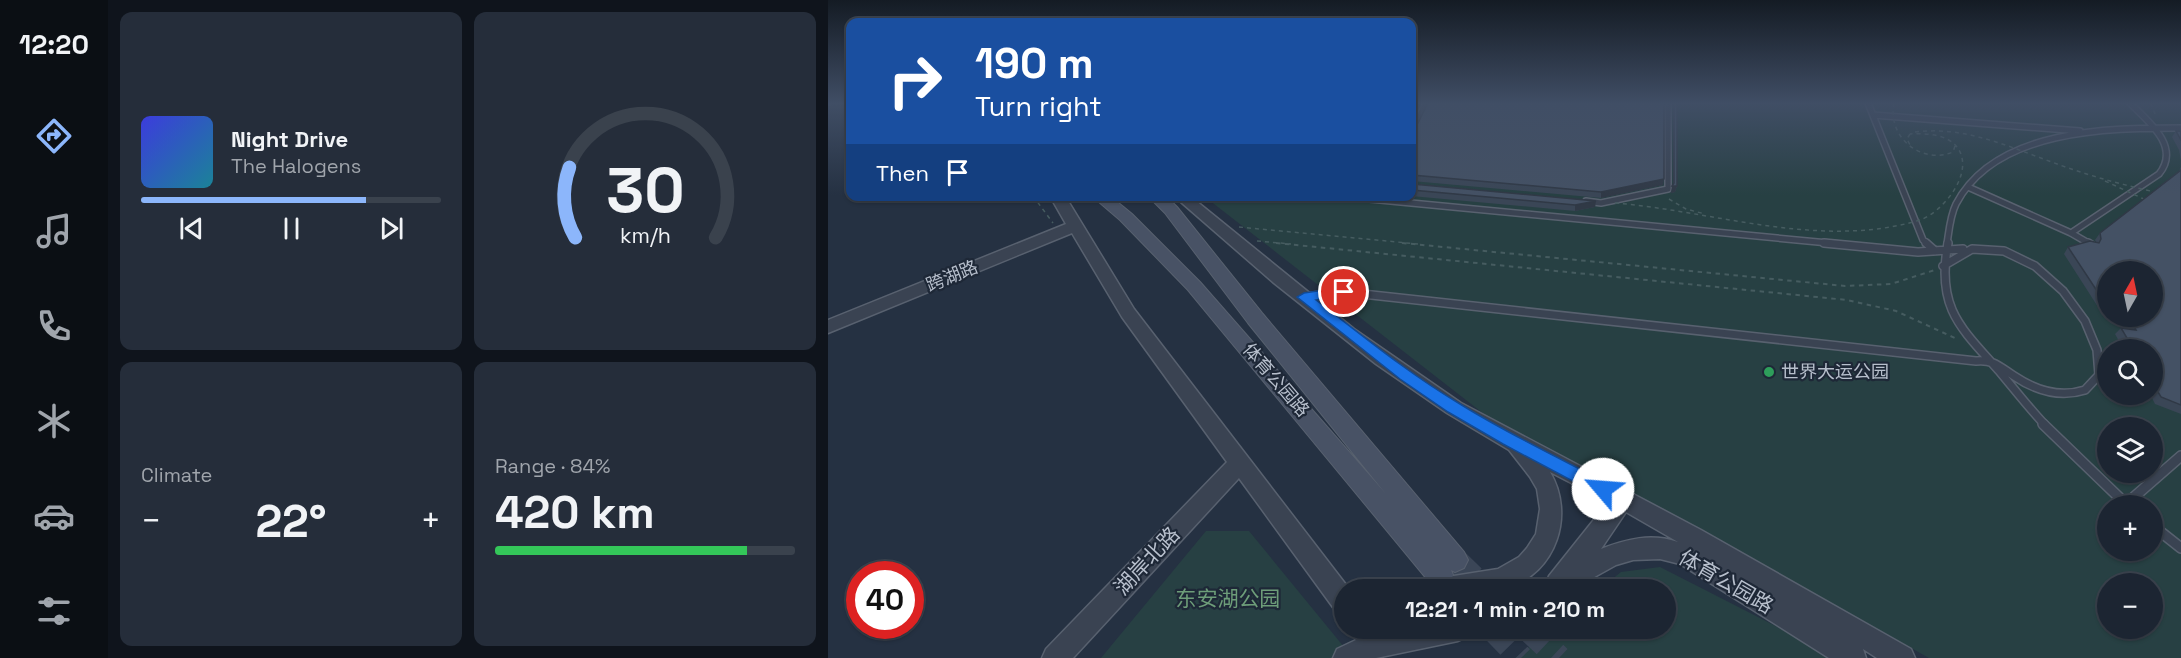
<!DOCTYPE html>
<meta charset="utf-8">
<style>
body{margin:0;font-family:"Space Grotesk","Noto Sans SC",sans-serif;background:#252d3a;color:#f1f3f6;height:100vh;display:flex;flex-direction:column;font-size:22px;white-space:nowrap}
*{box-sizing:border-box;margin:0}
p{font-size:20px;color:#a0a5ac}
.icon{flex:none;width:33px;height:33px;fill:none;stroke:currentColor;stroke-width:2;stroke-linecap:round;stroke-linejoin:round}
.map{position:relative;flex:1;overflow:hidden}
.sheet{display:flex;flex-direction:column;gap:12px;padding:12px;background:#0f141c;width:720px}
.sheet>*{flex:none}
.hud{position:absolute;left:18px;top:18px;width:570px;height:183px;border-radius:12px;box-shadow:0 2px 4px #0004,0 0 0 2px #3a424d;background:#1a4fa0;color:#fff;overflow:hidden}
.needle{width:39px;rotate:9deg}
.tools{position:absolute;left:1269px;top:261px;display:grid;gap:12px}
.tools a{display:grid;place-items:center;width:66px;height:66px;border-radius:50%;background:#1c2532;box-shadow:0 2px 4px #0004,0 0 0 2px #3a424d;font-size:30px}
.speed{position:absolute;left:18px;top:561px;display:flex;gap:12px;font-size:30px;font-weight:700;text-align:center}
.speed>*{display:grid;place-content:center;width:78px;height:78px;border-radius:50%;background:#1c2532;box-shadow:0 2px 4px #0004,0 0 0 2px #3a424d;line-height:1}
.speed .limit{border:9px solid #d22;background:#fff;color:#111}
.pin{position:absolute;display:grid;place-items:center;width:51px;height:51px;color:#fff;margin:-26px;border:3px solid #fff;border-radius:50%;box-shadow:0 2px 6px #0007}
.me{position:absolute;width:66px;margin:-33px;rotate:297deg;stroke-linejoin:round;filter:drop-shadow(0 0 4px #0008)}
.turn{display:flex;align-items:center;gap:21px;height:126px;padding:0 30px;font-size:27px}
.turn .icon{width:78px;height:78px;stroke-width:2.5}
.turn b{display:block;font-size:42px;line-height:51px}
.then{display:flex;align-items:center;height:57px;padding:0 30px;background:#0003;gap:12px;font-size:22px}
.big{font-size:45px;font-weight:700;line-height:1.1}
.sheet .card{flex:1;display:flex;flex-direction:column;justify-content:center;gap:9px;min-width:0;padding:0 21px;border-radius:12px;background:#252d3a}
.sheet .dial{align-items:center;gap:0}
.dial svg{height:156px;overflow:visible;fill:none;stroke:#3a424d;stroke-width:7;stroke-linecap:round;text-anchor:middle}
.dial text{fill:#f1f3f6;stroke:none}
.song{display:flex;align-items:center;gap:18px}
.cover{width:72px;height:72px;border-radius:9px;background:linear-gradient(135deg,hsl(240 70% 55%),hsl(190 70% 35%))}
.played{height:6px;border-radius:3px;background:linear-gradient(90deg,#8cb6fb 75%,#3a424d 75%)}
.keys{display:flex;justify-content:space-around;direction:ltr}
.heat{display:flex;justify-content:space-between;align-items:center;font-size:33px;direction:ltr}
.charge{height:9px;border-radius:4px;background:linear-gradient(90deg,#34c759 84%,#3a424d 0)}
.sheet .tiles{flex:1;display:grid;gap:12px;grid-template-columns:repeat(2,1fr)}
.trip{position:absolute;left:506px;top:579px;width:342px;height:60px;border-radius:30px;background:#1c2532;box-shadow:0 2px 4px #0004,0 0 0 2px #3a424d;font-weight:700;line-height:60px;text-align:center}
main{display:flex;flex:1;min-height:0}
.tab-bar{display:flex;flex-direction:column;width:108px;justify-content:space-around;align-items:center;background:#0b0f14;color:#a0a5ac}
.tab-bar .icon{width:42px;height:42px}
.tab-bar .active{color:#8cb6fb}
.tab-bar b{font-size:27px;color:#f1f3f6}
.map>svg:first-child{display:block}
</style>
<main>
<nav class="tab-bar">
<b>12:20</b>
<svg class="icon active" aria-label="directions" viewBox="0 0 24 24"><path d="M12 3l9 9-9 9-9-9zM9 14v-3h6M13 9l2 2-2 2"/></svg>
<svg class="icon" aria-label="music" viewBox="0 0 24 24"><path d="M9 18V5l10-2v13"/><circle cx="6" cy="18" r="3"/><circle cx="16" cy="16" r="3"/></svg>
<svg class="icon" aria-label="phone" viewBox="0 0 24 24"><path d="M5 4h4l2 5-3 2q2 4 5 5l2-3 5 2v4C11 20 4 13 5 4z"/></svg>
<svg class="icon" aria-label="climate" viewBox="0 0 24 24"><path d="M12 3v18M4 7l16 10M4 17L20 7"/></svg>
<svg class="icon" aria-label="car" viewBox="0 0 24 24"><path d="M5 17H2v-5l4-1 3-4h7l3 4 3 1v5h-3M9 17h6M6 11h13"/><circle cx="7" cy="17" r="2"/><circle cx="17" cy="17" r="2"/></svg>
<svg class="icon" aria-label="filters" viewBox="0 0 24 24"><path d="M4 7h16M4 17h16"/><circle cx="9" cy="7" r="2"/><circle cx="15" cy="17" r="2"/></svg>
</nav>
<section class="sheet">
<div class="tiles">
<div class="card">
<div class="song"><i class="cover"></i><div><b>Night Drive</b><p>The Halogens</p></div></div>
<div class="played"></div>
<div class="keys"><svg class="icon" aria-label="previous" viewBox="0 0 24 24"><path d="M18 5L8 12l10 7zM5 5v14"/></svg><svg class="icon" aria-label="pause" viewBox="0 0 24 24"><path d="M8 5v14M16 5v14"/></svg><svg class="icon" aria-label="next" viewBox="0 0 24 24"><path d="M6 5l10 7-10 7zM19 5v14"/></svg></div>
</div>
<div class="card dial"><svg viewBox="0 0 100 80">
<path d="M14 69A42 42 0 1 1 86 69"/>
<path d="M14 69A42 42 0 0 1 11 33" stroke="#8cb6fb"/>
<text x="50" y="56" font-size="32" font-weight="700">30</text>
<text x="50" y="72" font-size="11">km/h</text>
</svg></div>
<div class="card"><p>Climate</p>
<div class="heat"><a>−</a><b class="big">22°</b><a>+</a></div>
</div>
<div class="card"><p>Range · 84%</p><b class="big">420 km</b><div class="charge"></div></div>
</div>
</section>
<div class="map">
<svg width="1353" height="658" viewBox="0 0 1353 658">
<rect width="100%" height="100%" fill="#253142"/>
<path fill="#274043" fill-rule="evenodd" d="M584 103H1353V658H1101L829 506 674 428 377 197 584 196ZM1280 272H1324V316H1280ZM1280 350H1324V394H1280ZM1280 428H1324V472H1280ZM1280 506H1324V550H1280ZM1280 584H1324V628H1280Z
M378 531H421L525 658H273Z
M832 567 1010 658H687L724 629 837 628V590L772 589 793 572Z"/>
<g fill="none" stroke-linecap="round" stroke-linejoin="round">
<path stroke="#3b4657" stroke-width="25" stroke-dasharray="25 13" stroke-linecap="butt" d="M627 560 658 590
M664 628 693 658
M699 628 731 658"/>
<defs>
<path id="service-far2" d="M1040 103 1095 240 1100 244
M1045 115 1252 131
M584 131 598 103
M1140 187 1243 233 1262 244
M510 196 1011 244
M758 201 773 203 840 189V103
M1243 233 1331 174C1353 147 1321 122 1302 103
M1119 244C1121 231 1122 216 1128 204 1167 129 1280 128 1353 128"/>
<path id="service-far1" d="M996 243 1090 252 1135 249
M1098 243 1107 251
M1120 243C1108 308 1132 327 1172 372 1187 390 1201 408 1217 425
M1260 243 1263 245
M479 297 516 292 1148 361C1165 359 1172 367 1186 376 1207 390 1232 398 1257 390L1271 375 1269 350 1257 321 1235 291 1207 266 1176 251 1144 249 1115 266"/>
<path id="service" d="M1215 424 1300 506
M1298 504 1353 456
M1324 525 1353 548"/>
<path id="tertiary" d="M222 196H237L306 309 522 590H516V614L507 610 411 478 245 658H214L218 649 399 462 294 317 244 233 0 333V320L238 224Z
M346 196H362L526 329 633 403 873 530 1083 649 1087 658H1049L1035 649 1038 658H1001L852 564 832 559 805 560 788 565 743 590H720L718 584 721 576 780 502 722 472C747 514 729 573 679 588 662 594 621 590 601 590L604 582 613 578 670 569 691 557 699 548 708 534 712 509 709 489 702 477 681 450 619 413 548 364 446 283ZM798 512 850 542C823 533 799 539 773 549Z
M522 628H551L553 631 564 628H643L639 637 630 641 548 658H505L509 649 528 640Z"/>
<path id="secondary" d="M264 196H282L304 214 372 282 558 494 420 323 337 213 320 196H338L349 207 434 313 636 552 640 560 636 568 627 572 623 570 625 575 621 584 612 587 603 584 360 290 292 220Z"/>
</defs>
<use href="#service-far2" stroke="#58616f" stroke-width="8"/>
<use href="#service-far1" stroke="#58616f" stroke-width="10"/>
<use href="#service" stroke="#58616f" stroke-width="12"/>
<use href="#tertiary" stroke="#58616f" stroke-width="3"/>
<use href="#secondary" stroke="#58616f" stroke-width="2"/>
<path stroke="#465c60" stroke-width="1.5" stroke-dasharray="4 4" stroke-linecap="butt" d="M1323 103 1327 114
M0 105 14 103
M205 196 225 223
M841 199 858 209 877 214
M411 227 590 244
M429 241 463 244"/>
<path stroke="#465c60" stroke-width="2" stroke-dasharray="4.5 4.5" stroke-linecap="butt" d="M448 243 1019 300 1068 311 1129 339
M574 243 1017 286 1063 284 1107 270"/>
<use href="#service-far2" stroke="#3a4352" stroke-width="5"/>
<use href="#service-far1" stroke="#3a4352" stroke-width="7"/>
<use href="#service" stroke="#3a4352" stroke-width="9"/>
<use href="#tertiary" fill="#3a4352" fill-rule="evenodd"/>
<use href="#secondary" fill="#485265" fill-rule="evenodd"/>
<path stroke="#465c60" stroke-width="1.5" stroke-dasharray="4 4" stroke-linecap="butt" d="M1066 103C1059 137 1093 165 1125 152L1127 146
M1087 132C1135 126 1177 145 1221 161 1255 174 1291 184 1327 192
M1082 134 1079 139 1083 147
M1277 181 1318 200
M787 203C886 211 993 250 1092 220 1115 212 1148 172 1129 147 1119 134 1097 133 1082 134"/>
</g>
<path fill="#3a4656" d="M845 103H849V186L847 192 843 193 845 185Z
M584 129 835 185 773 198 584 181V182Z
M1348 131H1353V160L1351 150 1344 137Z
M1353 167V414L1327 404 1322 394H1324V350H1296L1287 334 1293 328H1297L1291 316H1324L1280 272V309L1270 307 1236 254 1240 247 1268 242 1267 240 1272 233 1351 171Z
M584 184 768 201 767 207 747 211 583 196H584Z"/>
<path fill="#303946" d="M590 103H593L584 122V114Z
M836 179 835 185 773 198V192Z
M844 186H849L847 192 843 193Z
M768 201 767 207 747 211V205Z"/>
<path fill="#445164" stroke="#303946" stroke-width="1.5" d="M584 103H590L584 114Z
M600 103H836V179L773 192 584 175V129L588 127Z
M846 103H849V186H844L846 183Z
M1348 131H1353V140Z
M1353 170V405L1333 397 1324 382V350H1306L1293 328 1308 330 1300 316H1324V272H1280V301L1275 300 1240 247 1262 241 1271 243 1273 239 1272 233Z
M584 184 768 201 747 205 584 190Z"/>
<linearGradient id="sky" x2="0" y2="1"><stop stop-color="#141b24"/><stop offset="0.53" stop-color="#404e65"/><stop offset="1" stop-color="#404e65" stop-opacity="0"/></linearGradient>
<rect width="1353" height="195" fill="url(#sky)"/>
<path fill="#1a73e8" stroke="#114b97" stroke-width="1.5" d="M516 287 521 289 522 292 521 295 488 300C535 336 581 374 632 404 680 434 731 458 781 484L784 489 781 494 775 496 769 494 675 444 620 412 572 379 469 297 476 293Z"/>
<circle fill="#2e9e5b" stroke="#1e2837" stroke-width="2" cx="941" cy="372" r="6"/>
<g text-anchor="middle" stroke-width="4.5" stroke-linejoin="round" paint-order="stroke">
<g font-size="18" fill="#b7bfcc" stroke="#1e2837">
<text transform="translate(124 276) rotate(-22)" y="6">跨湖路</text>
<text transform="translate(448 380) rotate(49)" y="6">体育公园路</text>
</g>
<g font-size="18" fill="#b7bfcc" stroke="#1e2837" text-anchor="start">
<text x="953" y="378">世界大运公园</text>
</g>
<g font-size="21" fill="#b7bfcc" stroke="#1e2837">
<text transform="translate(319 561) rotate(-47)" y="7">湖岸北路</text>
<text transform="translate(898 582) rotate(30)" y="7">体育公园路</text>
</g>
<g font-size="21" fill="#6d9d79" stroke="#1e2837">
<text x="400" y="606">东安湖公园</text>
</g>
</g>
</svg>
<div class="tools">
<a><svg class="needle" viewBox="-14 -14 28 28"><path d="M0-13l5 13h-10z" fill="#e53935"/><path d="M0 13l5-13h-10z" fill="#a0a5ac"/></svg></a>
<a><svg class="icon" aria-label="search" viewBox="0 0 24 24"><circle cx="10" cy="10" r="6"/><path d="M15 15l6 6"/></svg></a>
<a><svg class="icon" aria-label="layers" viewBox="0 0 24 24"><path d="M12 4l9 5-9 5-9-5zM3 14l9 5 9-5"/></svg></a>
<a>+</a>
<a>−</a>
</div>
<div class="speed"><div class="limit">40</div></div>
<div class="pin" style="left:516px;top:292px;background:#d93025"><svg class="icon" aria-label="arrive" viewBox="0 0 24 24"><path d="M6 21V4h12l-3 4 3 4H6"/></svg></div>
<svg class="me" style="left:775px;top:489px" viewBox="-20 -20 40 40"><circle r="19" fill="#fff"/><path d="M0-13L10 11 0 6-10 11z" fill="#1a73e8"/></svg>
<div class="trip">12:21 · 1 min · 210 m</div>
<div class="hud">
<div class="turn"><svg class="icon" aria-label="right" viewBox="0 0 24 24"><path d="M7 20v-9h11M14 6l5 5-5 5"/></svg><div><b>190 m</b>Turn right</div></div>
<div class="then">Then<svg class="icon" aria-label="arrive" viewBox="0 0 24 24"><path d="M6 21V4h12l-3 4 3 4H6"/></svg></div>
</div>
</div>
</main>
